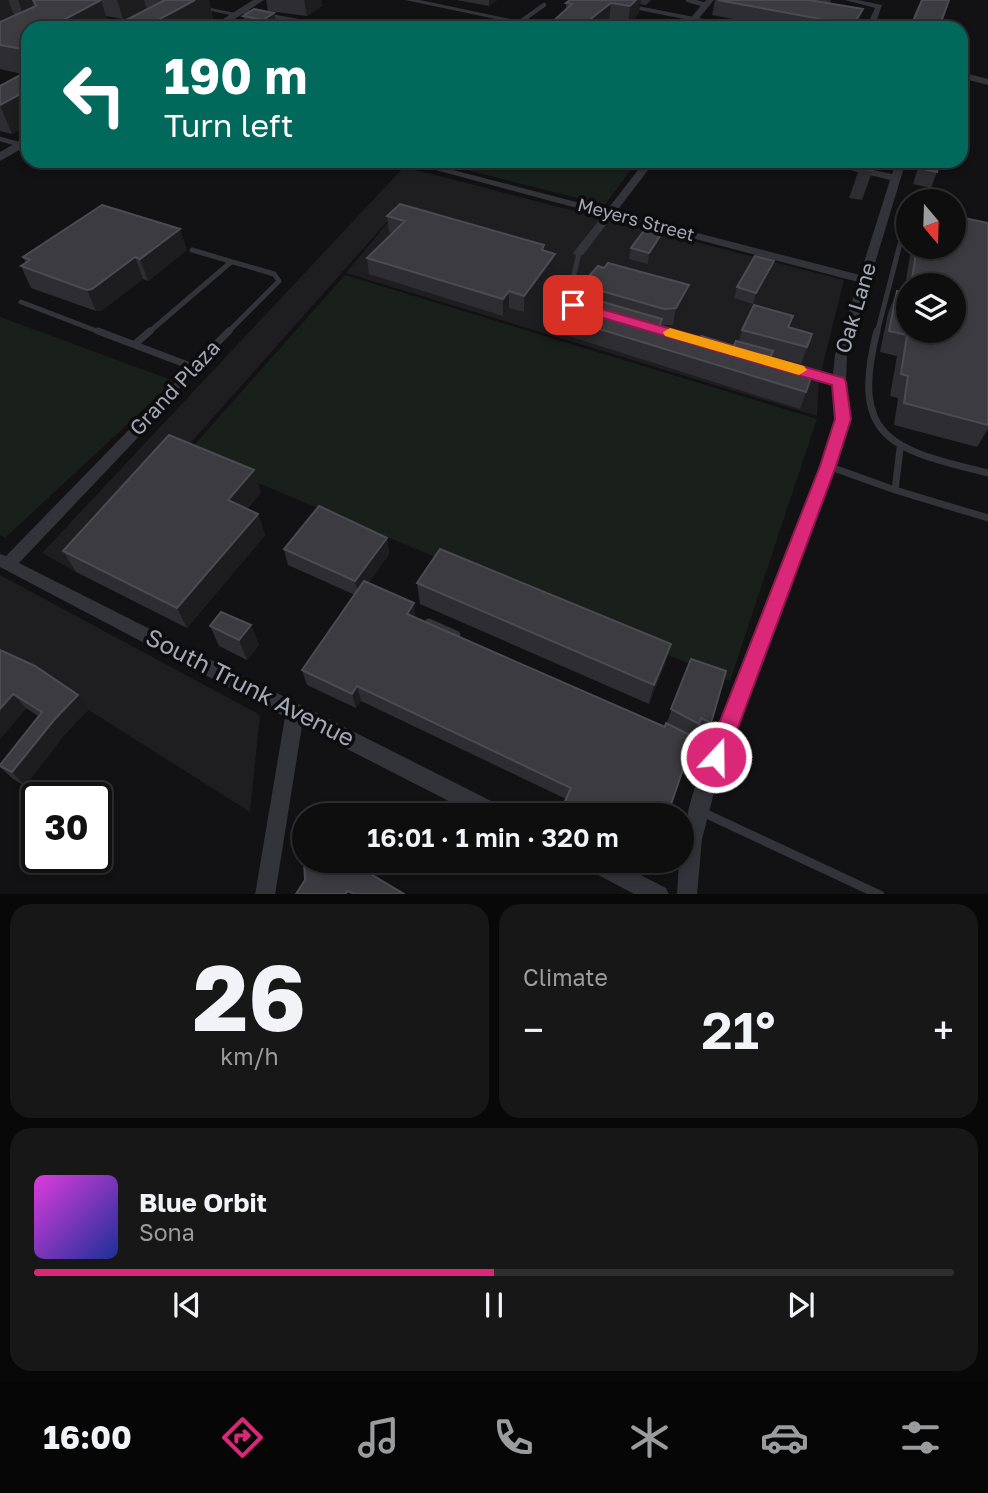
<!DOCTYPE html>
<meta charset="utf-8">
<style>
body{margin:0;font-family:"Golos Text",sans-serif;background:#171718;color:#f1f3f6;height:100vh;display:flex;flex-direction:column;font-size:26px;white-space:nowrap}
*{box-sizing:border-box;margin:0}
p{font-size:23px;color:#9b9c9e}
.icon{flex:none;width:38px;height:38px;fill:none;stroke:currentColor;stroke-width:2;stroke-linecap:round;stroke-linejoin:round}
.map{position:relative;height:894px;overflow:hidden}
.panel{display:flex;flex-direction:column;gap:10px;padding:10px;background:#080808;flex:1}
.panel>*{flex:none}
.hud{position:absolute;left:21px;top:21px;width:947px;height:147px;border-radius:21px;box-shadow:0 4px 10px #0003,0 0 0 2px #2e2e2f;background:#00695c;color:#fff;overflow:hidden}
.needle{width:46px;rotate:161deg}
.buttons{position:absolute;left:896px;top:189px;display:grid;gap:14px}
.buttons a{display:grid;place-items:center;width:70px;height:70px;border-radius:50%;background:#0e0e0f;box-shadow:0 4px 10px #0003,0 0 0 2px #2e2e2f;font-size:35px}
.speed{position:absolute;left:21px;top:782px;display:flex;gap:14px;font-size:35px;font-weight:700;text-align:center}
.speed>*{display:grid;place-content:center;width:91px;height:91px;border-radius:50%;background:#0e0e0f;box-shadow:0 4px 10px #0003,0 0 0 2px #2e2e2f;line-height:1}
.speed .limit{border:4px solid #111;border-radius:10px;background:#fff;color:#111}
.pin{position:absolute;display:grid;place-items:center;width:60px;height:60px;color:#fff;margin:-30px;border-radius:14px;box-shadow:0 4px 10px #0006}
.me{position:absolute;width:77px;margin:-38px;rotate:21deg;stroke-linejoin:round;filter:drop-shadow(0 0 5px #0008)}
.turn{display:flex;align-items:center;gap:24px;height:147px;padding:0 28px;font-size:32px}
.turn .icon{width:91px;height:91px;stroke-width:2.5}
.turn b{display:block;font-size:49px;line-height:60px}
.big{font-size:52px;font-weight:600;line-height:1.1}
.panel .card{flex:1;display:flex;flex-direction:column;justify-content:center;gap:10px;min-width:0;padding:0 24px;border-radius:21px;background:#171718}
.panel .dial{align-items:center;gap:0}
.dial b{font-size:91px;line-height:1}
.song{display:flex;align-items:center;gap:21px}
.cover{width:84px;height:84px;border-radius:10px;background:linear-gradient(135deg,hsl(300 70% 55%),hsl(230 70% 35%))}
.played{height:7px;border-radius:4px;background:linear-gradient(90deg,#db2777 50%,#2e2e2f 50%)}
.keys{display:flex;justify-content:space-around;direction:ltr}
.heat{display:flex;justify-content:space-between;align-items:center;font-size:38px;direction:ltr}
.panel .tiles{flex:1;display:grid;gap:10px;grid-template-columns:1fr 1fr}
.card:last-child{grid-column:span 2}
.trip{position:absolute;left:292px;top:803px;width:402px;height:70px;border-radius:35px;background:#0e0e0f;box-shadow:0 4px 10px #0003,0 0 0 2px #2e2e2f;font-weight:600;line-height:70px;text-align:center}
.tabs{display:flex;height:112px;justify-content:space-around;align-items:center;background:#060606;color:#9b9c9e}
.tabs .icon{width:49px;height:49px}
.tabs .on{color:#db2777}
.tabs b{font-size:32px;color:#f1f3f6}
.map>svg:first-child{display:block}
</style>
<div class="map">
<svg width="988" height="895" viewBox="0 0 988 895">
<rect width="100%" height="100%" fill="#121214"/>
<path fill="#1e1e21" d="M404 167 844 280 819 380 817 416 346 273 402 205 76 572 42 553Z
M0 575 260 715 250 812 0 654Z"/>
<path fill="#191f1a" d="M441 161H637L605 205 439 163Z
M345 275 817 419 730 681 187 453Z
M0 317 174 381 5 538 0 535Z"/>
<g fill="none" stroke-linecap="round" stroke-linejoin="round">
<path stroke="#333439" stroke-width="4.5" d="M688 0 706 5
M242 11 297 21
M101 20 142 28
M520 22 544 5
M0 139 21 145"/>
<path stroke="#333439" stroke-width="5" d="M15 143 21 145
M192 250 274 274 279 281 227 333
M21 302 102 333
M576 305H573V279L579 253
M651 327 671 333
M148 333 231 262
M877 333 902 236 908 228"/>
<path stroke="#333439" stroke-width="7" d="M98 331 193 367
M665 331 707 343
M877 331C848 443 897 450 988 473
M135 344 150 331
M762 359 839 382
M160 406 193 367 229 331
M828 466 895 490 988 518
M895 490 900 449"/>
<path stroke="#333439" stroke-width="9" d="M429 623 456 635
M686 741 716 757
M700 811 880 895"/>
<path fill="#333439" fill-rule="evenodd" d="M156 0H172L240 14 236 16Z
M405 0H420L553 28H538Z
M706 0H714L695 23 718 28H682Z
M845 0H858L882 5 874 28H866L875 8Z
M402 161H418L607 210 645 161H655L616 212 860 275 890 180 814 161H832L892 174 896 161H906L847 355 846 382 850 419 835 466 716 785 702 839 697 895H677L679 861H682C682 798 715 737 738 679 766 608 793 537 821 466L836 419 832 382 835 355 858 282 612 217 583 255H575L573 253 603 215Z
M160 401 165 403 167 406 165 409 19 563 507 809 510 816H478L302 726 275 895H255L285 717 0 567V554L6 556 155 403Z
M582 861H613L666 888 669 895H636L585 868Z"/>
<path fill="#333439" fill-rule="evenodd" d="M253 0H264L221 28H209Z
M588 0H608L750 28H730Z
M961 72 988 79V85L961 78Z
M28 136V145L0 161V152Z"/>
</g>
<path fill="#2e2e32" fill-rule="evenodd" d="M0 0H209L213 19 197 28H111L129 19H123L106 16 109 26 28 28V125L12 134 0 131V86L22 74 0 69V22L14 15 0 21Z
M266 0H321L322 6 307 16 268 11Z
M456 0H497L489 6Z
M570 0H651L646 5 640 4 639 13 628 26 609 23 603 28H550L551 23 566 10V3Z
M715 0H831L830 4 859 25 857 28H782L712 15Z
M949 0 939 28H911L913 21Z
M274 13 276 22 266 28 245 25 243 16Z
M862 161H876L862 200 849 198Z
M920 161 937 172 931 188 913 184Z
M387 216 544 250 554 270 524 312 509 308 503 316 369 274 367 258 392 233 389 232Z
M988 223V429L977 447 894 425 898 398 890 396 897 356 880 352 888 313 897 291 904 293 910 255 913 247H954ZM908 285H954L908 331Z
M662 233 660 243 648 264 629 259 631 248Z
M187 250 148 281 143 279 101 311H96L31 288 21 266 26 263 23 257Z
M774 261 771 272 753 304 734 298 737 287Z
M581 285 686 302 673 325H661L660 332 697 343 734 346 739 341 742 330 789 327 812 334 801 364 771 356 769 362 812 375 800 409 559 333 560 317 580 296Z
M261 492 247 509 258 514 265 535 187 628 76 572 63 551Z
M387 538 389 554 368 583 416 618 665 727 691 659 711 723 705 737 695 733 667 816H561L562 808 566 799 361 701 356 708 307 685 302 670 355 595 288 565 284 549Z
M417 583 665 664 649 704 420 604Z
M251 625 259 645 247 660 219 646 210 626Z
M0 650 89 709 65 734 25 786 13 779 0 767 38 716 26 708 0 739Z"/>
<path fill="#1d1d20" d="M0 0H8L14 15 0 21Z
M18 0H33L37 11 24 17Z
M101 0 109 26 106 28H48Z
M117 0H144L147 10 131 18 123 19Z
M195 0H209L213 19 197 28H143Z
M304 0H321L322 6 307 16Z
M489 0H497L489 6Z
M636 0H641L639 13 628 26 630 6Z
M611 3 609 23 603 28H579Z
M863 9 859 25 857 28H852Z
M274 13 276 22 264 28 263 20Z
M28 90V125L12 134 0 105Z
M180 229 187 250 148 281 140 259Z
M662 233 660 243 648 264 649 253Z
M555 254 554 270 524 312V296Z
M135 257 143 279 101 311H96L87 290Z
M774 261 771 272 753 304 756 293Z
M689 285 686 302 673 325 676 308Z
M509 291V308L503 316V299Z
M254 470 261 492 235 522 228 500Z
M258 514 265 535 187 628 177 608Z
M387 538 389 554 359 597 355 581Z
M414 603 416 619 407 614Z
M251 625 259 645 247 660 239 640Z
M671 644 665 664 649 704 654 685Z
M357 686 361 701 356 708 352 694Z
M13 694 26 708 0 739V709Z
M78 695 89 709 65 734 25 786 12 772 54 720Z"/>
<path fill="#3b3b40" stroke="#4b4c52" stroke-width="2" d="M33 0H101L48 28H28V50L0 45V22L36 6Z
M165 0H195L143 28H111Z
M570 0H636L630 6 611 3 579 28 551 23 572 4 566 3Z
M718 0H809L863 9 853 25Z
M922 0H949L940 25 913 21Z
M254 9 274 13 263 20 243 16Z
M431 23 462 28H424Z
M28 71V90L0 105V86Z
M862 161H876L872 170 859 168Z
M921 161H940L937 172 919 168Z
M400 204 544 245 542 250 555 254 524 296 509 291 503 299 367 258 405 221 387 216Z
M102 205 180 229 140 259 135 257 92 289 87 290 21 266 30 260 23 257Z
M954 216 988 223V425L904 403 908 376 901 374 907 335 889 331 897 291 908 294V331H954V285H911L917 247H954Z
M646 228 662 233 649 253 631 248Z
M755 256 774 261 756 293 737 287Z
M608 263 689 285 676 308 664 309 581 285 598 266 604 268Z
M575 294 662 319 657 332 697 343 701 336 734 346 736 341 773 351 768 362 812 375 806 392 560 317Z
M754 305 793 316 788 327 812 334 807 347 742 330Z
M169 435 254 470 228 500 258 514 177 608 63 551Z
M319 506 387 538 355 581 284 549Z
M440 549 671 644 654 685 417 583Z
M364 581 414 603 407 614 665 727 666 723 694 737 667 816H626L615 810 613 816H593L585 812 584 816H578L562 808 571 788 357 686 352 694 302 670Z
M221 612 251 625 239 640 210 626Z
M0 650 35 666 78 695 54 720 12 772 0 766V765L42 712 13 694 0 709Z
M691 659 726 671 711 723 701 718 699 724 671 709Z
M304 859V861H349L404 894H354L348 891 345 894H296L305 880 304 860Z"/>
<path fill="#db2777" stroke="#8e194d" stroke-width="2" d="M573 301 844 378 846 382 851 419 836 466 727 757 724 764 716 767 709 764 706 757 820 466 835 419 832 385 569 308V302Z"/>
<path fill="#f59e0b" d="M670 328 804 366 807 370 799 375 665 336 663 332Z"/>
<g text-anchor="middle" stroke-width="7" stroke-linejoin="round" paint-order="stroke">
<g font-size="18" fill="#a4a8b4" stroke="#0d0d0f">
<text transform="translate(636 220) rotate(15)" y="6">Meyers Street</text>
</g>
<g font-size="21" fill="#a4a8b4" stroke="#0d0d0f">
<text transform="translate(856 308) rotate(-73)" y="7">Oak Lane</text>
<text transform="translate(175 388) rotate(-47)" y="7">Grand Plaza</text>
</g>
<g font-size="24" fill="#a4a8b4" stroke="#0d0d0f">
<text transform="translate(250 688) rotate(27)" y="8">South Trunk Avenue</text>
</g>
</g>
</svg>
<div class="buttons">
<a><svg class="needle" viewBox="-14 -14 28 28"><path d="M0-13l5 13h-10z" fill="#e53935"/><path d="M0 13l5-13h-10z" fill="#9b9c9e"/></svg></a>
<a><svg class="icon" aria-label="layers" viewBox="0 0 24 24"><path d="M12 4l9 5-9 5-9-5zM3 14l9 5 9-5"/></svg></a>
</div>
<div class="speed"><div class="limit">30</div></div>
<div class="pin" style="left:573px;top:305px;background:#d93025"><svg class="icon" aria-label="arrive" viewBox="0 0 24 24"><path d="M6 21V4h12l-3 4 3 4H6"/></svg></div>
<svg class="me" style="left:716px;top:757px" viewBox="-20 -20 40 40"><circle r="17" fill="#db2777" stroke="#fff" stroke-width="3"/><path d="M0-11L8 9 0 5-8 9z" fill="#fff"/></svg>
<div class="trip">16:01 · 1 min · 320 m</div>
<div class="hud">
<div class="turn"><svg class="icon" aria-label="left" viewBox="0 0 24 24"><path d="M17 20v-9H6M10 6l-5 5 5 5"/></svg><div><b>190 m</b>Turn left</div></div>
</div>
</div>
<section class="panel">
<div class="tiles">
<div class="card dial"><b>26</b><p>km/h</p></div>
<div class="card"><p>Climate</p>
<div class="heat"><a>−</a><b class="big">21°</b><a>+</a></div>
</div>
<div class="card">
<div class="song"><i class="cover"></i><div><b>Blue Orbit</b><p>Sona</p></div></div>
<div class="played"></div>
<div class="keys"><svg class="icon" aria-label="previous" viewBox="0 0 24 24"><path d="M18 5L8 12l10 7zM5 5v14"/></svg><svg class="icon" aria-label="pause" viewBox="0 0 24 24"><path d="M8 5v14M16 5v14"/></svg><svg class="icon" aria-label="next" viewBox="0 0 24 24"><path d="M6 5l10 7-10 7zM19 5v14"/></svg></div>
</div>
</div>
</section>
<nav class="tabs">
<b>16:00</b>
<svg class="icon on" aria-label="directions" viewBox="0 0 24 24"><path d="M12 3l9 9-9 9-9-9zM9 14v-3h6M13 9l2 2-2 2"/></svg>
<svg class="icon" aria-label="music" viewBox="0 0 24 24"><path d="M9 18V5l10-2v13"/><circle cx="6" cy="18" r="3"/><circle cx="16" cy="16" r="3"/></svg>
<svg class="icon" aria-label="phone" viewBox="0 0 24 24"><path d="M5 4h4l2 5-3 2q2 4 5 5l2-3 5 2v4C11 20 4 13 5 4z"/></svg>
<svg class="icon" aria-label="climate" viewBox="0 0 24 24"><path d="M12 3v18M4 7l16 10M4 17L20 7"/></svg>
<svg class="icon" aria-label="car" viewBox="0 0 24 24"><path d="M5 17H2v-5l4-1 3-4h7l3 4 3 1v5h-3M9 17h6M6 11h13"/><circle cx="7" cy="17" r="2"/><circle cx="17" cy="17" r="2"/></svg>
<svg class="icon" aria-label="filters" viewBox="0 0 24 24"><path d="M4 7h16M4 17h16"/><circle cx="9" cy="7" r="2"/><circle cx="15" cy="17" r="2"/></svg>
</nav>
